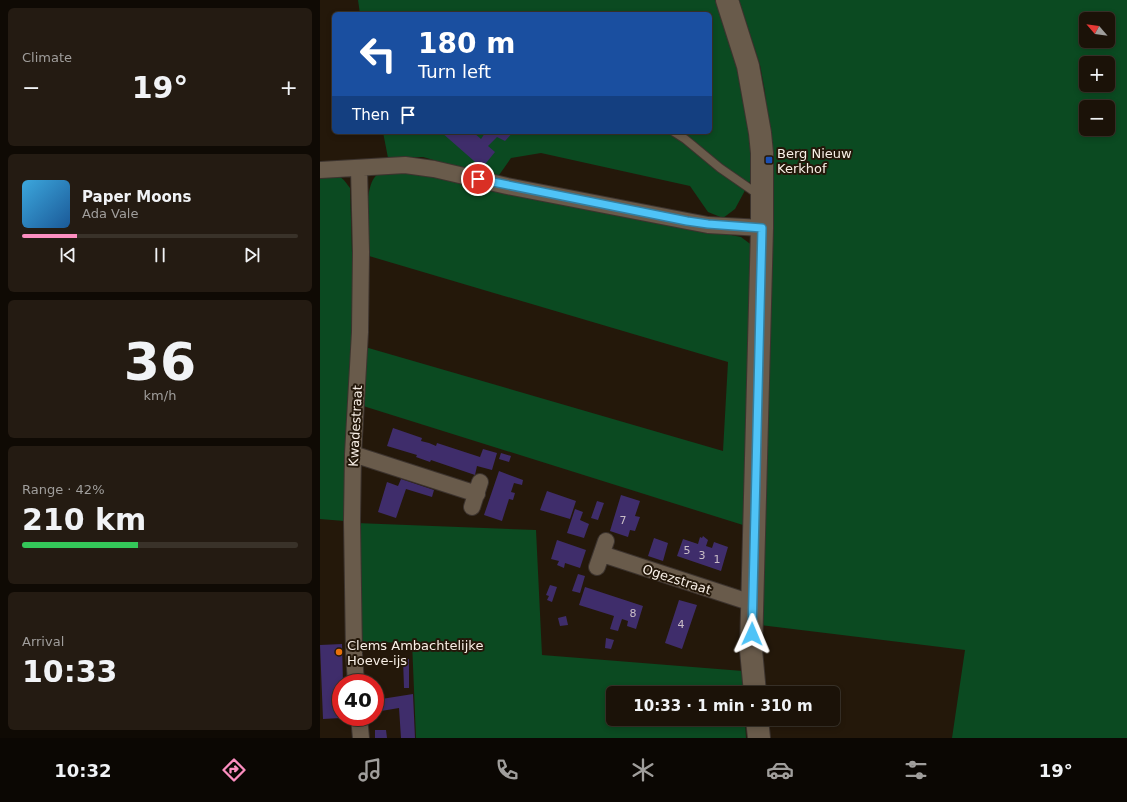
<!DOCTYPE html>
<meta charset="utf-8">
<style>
body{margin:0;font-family:"DejaVu Sans",sans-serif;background:#241b12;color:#f1f3f6;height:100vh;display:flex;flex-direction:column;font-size:15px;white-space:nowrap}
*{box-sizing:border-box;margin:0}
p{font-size:13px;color:#a09e9c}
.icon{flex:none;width:22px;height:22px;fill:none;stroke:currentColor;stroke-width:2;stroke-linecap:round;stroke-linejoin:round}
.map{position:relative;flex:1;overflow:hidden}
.drawer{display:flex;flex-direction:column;gap:8px;padding:8px;background:#0f0a04;width:320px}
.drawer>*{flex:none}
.guide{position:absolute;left:12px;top:12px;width:380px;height:122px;border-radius:6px;box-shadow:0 2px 6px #0003,0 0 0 1px #393229;background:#1a4fa0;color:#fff;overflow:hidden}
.needle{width:26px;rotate:298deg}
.controls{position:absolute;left:759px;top:12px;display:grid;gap:8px}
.controls a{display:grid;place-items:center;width:36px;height:36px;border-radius:6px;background:#1b1208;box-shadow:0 2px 6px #0003,0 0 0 1px #393229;font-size:20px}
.speed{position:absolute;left:12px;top:674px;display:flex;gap:8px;font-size:20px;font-weight:700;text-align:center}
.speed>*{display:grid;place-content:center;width:52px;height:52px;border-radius:50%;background:#1b1208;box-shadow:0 2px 6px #0003,0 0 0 1px #393229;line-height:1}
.speed .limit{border:6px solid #d22;background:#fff;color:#111}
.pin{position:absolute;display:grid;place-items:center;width:34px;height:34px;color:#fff;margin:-17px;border:2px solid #fff;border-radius:50%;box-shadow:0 1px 4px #0007}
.me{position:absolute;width:44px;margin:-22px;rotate:1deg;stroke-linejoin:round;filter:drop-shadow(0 0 3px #0008)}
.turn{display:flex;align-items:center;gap:14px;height:84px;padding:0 20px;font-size:18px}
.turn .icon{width:52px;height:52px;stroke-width:2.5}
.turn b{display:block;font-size:28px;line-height:34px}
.then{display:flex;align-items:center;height:38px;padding:0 20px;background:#0003;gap:8px;font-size:15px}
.big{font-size:30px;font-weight:800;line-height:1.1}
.drawer .tile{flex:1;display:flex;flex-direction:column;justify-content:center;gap:6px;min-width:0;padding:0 14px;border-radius:6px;background:#241b12}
.drawer .dial{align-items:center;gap:0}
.dial b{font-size:52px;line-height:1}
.song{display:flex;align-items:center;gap:12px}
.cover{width:48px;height:48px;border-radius:6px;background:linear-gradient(135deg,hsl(200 70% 55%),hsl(210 70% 35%))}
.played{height:4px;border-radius:2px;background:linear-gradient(90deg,#fd8ec0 20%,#393229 20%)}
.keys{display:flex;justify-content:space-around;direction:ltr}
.heat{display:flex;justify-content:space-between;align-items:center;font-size:22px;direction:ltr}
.charge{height:6px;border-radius:3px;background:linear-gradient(90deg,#34c759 42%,#393229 0)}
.trip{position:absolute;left:286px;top:686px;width:234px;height:40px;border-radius:6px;background:#1b1208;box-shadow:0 2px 6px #0003,0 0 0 1px #393229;font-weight:800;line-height:40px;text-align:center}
.tabs{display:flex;height:64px;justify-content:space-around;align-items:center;background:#0b0703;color:#a09e9c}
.tabs .icon{width:28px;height:28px}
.tabs .selected{color:#fd8ec0}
.tabs b{font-size:18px;color:#f1f3f6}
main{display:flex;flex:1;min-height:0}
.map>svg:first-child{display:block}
</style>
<main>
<section class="drawer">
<div class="tile"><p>Climate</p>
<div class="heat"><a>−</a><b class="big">19°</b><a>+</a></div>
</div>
<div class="tile">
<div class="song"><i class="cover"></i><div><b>Paper Moons</b><p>Ada Vale</p></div></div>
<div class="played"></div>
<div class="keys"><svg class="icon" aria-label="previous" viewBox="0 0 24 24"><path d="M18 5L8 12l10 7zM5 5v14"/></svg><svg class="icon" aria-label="pause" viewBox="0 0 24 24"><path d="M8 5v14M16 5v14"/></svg><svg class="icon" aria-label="next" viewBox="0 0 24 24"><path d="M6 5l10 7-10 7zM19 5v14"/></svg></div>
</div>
<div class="tile dial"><b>36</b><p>km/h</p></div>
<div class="tile"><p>Range · 42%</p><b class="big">210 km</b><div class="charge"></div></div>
<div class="tile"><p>Arrival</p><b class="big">10:33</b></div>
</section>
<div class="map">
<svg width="807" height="738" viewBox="0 0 807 738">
<rect width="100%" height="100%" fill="#24180a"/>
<path fill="#0b4a21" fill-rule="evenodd" d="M38 0H398L428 105 429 136 436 170 415 209 403 218 388 212 370 186 221 153 191 158 177 178 103 157 68 158 63 132H390V14H40Z
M419 0H807V738H632L645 650 439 625 451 176 445 92 440 65ZM766 19H788V41H766ZM766 63H788V85H766ZM766 107H788V129H766Z
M80 171 132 180 421 237 433 246 423 525 40 405 45 347 403 451 408 362 49 256C48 240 42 184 58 174 63 171 74 172 80 171Z
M0 175C17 175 20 173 30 188L34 317 27 410 24 521 0 519Z
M36 523 216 530 222 655 423 671 424 693H293V719H425L426 738H96L92 642 38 643Z"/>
<path fill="#3f2d6b" d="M121 132H153L161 139 165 133 164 132H193L185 141 177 137 168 146 175 152 162 168Z
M73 428 102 438 101 441 109 443 116 446 117 443 160 457 163 449 177 453 172 470 157 466 155 475 111 460 110 462 96 457 97 455 67 446Z
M181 453 191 456 189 462 179 459Z
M179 471 203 480 202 485 194 483 191 492 195 493 193 500 189 499 182 521 164 515Z
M81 479 114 490 112 497 86 489 76 518 58 512 67 482 78 486Z
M227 491 256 501 250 519 220 510Z
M301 495 320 501 315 516 320 517 315 531 310 530 308 537 290 531Z
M277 501 284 503 278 520 271 518Z
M255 509 263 512 260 520 269 524 264 538 247 533Z
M383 536 388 540 386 546 392 548 394 542 408 547 401 571 357 556 363 539 378 544 380 537 382 538Z
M334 538 348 543 343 561 328 556Z
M237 540 266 550 260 568 245 563 244 568 237 565 239 561 231 559Z
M258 574 265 576 260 593 252 591Z
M230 585 237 587 232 602 227 600 229 596 226 595Z
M265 587 323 606 316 629 307 626 308 621 302 619 298 631 290 629 294 616 259 605Z
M359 600 377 605 362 649 345 643Z
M246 616 248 625 240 626 238 618Z
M286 638 294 640 291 649 285 648Z
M22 644 23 683H21V718L3 719 0 645Z
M83 659H89V688H84Z
M93 694 95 738H81L79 708 55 712V700Z
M55 730H66L67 738H55Z"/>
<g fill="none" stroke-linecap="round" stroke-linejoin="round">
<defs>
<path id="lane" d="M354 132 365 139 400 168 439 195"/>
<path id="street" d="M0 170 85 165 114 169 187 186 367 221 388 225 442 228
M33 454 157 494
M152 507 160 482
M282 554 432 603
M277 567 286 541
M36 683 34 654 32 521 33 454 40 332 41 252 39 169
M39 717 41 738"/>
<path id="secondary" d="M407 0 428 66 440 133 442 153V228L431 650 435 693
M437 719 439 738"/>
</defs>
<use href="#lane" stroke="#3c332e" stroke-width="10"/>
<use href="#street" stroke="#3c332e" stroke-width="18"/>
<use href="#secondary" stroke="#3c332e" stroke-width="24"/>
<use href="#lane" stroke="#695b4b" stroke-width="8"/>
<use href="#street" stroke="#695b4b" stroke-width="16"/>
<use href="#secondary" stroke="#695b4b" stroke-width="22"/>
</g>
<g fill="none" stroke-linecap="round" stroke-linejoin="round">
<defs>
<path id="route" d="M158 179 367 221 388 224 442 228 432 634"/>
</defs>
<use href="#route" stroke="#337fa1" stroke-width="10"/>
<use href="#route" stroke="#4fc3f7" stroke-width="7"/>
</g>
<rect fill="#1a4fb4" stroke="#24180a" stroke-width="1.5" x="445" y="156" width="8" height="8" rx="2"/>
<circle fill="#e8710a" stroke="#24180a" stroke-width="1.5" cx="19" cy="652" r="4"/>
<g text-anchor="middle" stroke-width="4" stroke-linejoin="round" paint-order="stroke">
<g font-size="11" fill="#cabec7">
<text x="303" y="524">7</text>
<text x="367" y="554">5</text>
<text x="382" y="559">3</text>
<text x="397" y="563">1</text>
<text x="313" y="617">8</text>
<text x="361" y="628">4</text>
</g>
<g font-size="13" fill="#f8efe6" stroke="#24180a" text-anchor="start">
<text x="457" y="158">Berg Nieuw<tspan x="457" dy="15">Kerkhof</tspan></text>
<text x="27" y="650">Clems Ambachtelijke<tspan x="27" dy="15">Hoeve-ijs</tspan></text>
</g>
<g font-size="13" fill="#f8efe6" stroke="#24180a">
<text transform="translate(35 426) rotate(-87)" y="5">Kwadestraat</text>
<text transform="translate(357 579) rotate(18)" y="5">Ogezstraat</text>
</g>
</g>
</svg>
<div class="controls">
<a><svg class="needle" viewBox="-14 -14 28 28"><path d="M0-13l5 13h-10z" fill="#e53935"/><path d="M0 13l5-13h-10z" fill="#a09e9c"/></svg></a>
<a>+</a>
<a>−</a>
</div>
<div class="speed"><div class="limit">40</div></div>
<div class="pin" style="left:158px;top:179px;background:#d93025"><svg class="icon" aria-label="arrive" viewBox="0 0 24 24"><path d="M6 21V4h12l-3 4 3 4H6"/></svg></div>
<svg class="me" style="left:432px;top:634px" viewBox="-20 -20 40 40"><path d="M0-17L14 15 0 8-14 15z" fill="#4fc3f7" stroke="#fff" stroke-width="4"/></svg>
<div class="trip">10:33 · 1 min · 310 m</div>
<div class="guide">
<div class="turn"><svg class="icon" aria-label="left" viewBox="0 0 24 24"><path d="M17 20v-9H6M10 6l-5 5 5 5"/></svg><div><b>180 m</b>Turn left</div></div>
<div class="then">Then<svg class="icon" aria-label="arrive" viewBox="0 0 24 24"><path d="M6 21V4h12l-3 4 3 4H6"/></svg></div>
</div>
</div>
</main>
<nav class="tabs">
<b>10:32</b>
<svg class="icon selected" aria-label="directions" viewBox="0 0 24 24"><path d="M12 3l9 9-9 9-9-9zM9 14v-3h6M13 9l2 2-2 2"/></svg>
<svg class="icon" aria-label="music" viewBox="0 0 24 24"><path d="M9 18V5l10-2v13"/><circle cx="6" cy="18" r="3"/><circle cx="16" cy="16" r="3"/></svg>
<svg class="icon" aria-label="phone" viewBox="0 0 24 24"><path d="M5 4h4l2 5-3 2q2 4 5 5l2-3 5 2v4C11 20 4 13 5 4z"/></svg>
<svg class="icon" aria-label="climate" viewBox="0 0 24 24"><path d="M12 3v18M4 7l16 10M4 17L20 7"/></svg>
<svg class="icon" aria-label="car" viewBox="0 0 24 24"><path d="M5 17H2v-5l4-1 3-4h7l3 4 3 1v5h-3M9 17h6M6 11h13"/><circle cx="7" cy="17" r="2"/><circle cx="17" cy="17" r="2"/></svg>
<svg class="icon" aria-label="filters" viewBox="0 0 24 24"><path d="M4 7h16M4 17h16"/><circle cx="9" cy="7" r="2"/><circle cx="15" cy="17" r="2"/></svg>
<b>19°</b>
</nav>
